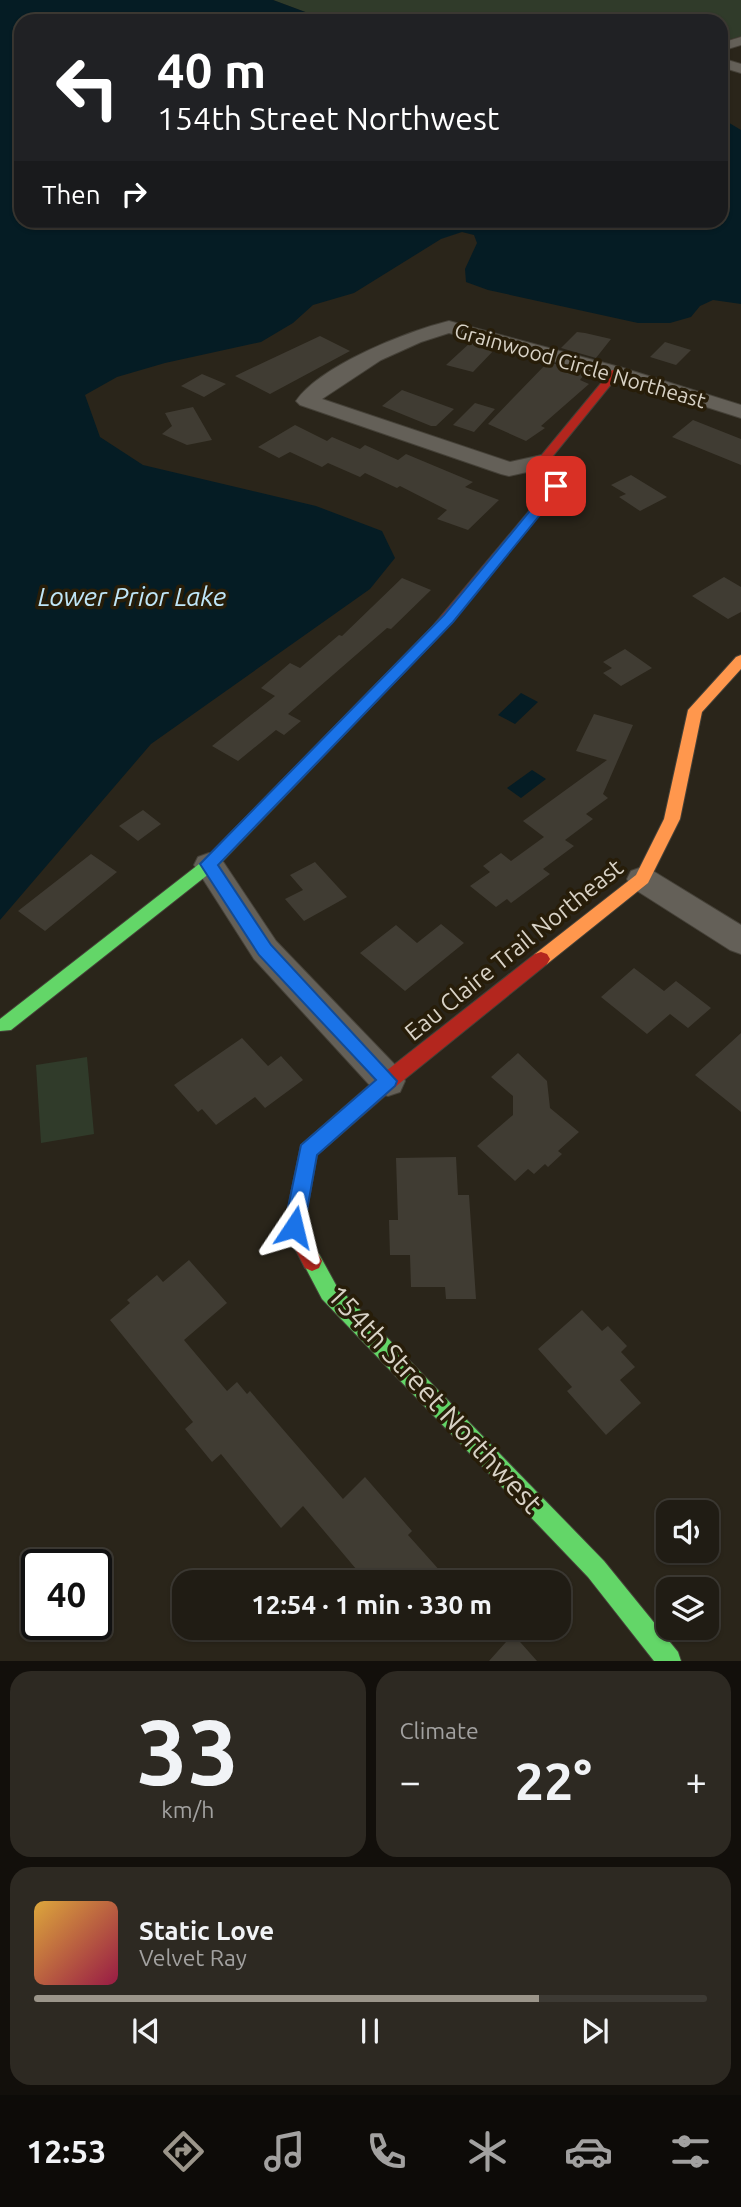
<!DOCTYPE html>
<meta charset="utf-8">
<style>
body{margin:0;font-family:Ubuntu,sans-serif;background:#2d2922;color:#f1f3f6;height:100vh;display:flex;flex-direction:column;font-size:26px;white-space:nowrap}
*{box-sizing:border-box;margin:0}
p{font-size:23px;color:#a2a1a0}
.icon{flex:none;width:38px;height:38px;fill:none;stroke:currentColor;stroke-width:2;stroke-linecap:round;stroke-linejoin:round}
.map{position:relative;height:1661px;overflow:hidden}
.drawer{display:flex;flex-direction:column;gap:10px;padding:10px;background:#120f0b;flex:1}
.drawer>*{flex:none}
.banner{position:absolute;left:14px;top:14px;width:714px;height:214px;border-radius:21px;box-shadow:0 2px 5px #0004,0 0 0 2px #3d3a34;background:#202124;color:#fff;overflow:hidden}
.tools{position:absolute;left:656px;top:1500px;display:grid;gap:14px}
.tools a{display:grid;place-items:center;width:63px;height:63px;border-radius:14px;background:#201c14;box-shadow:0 2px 5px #0004,0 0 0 2px #3d3a34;font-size:35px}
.speed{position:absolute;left:21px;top:1549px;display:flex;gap:14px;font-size:35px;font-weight:700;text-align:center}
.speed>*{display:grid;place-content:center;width:91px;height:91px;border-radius:50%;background:#201c14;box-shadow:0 2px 5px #0004,0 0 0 2px #3d3a34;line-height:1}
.speed .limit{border:4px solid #111;border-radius:10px;background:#fff;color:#111}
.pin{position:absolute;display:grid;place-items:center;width:60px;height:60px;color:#fff;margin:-30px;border-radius:14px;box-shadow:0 4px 10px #0006}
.me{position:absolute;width:77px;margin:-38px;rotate:10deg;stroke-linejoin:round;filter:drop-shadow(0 0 5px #0008)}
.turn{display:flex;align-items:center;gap:24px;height:147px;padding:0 28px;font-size:32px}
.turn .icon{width:91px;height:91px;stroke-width:2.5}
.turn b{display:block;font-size:49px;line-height:60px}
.then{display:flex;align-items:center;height:66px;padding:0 28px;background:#0003;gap:14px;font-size:26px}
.big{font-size:52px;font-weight:700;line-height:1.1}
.drawer .tile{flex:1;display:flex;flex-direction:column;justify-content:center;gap:10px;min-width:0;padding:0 24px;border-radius:21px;background:#2d2922}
.drawer .dial{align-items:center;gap:0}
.dial b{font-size:91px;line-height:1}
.song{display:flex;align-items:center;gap:21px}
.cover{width:84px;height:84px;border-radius:10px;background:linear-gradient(135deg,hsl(40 70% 55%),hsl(340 70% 35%))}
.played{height:7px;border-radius:4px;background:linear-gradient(90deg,#9b958a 75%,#3d3a34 75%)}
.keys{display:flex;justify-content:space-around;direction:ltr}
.heat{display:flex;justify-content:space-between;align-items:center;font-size:38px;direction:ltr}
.drawer .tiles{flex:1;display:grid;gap:10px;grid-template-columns:1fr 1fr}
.tile:last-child{grid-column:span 2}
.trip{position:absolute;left:172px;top:1570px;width:399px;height:70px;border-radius:21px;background:#201c14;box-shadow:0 2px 5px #0004,0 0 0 2px #3d3a34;font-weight:700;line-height:70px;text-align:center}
.menu{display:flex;height:112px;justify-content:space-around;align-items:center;background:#0d0b08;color:#a2a1a0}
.menu .icon{width:49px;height:49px}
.menu .active{color:#9b958a}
.menu b{font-size:32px;color:#f1f3f6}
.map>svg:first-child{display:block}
</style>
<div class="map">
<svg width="741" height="1661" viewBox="0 0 741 1661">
<rect width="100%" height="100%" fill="#2a251a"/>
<path fill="#303b2a" d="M273 0H741V36L721 42V21H318L316 16Z
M87 1057 94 1134 41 1143 36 1065Z"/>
<path fill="#051c24" d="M0 0H273L316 16 318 21H21V220H721V118L741 130V304L713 300 700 306 691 317 670 323H638L488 290 466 282 465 269 477 243 474 235 462 232 441 239 354 293 313 305 293 323 261 342 165 363 117 377 85 395 100 437 143 465 316 506 382 531 395 558 370 589 151 744 0 920Z
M521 693 538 702 515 724 498 715Z
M532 770 546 779 521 798 507 788Z"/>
<path fill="#403c33" d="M577 332 585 333 611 339 596 358 561 348Z
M320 336 350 351 270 394 235 376Z
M471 342 496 348 473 372 446 365Z
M665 342 691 350 676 365 650 357Z
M548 362 586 372 580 380 589 384 541 426 545 428 526 441 488 424Z
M202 374 226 384 204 397 181 386Z
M402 390 454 409 436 426H431L382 406Z
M475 403 495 409 474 432 453 425Z
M193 407 212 440 187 445 162 434 172 426 165 413Z
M693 420 741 439V465L672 437Z
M295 425 327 441 332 437 360 449 365 445 398 460 406 454 473 482 465 487 499 500 468 530 437 519 447 510 400 486 397 488 365 473 360 477 328 463 322 467 290 452 279 458 258 447Z
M631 475 667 497 640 511 619 497 626 494 611 485Z
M724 577 741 587V612L728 619 692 596Z
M402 578 431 590 391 629 387 628 288 714 301 721 284 735 276 730 238 761 212 746 275 696 261 688 290 663 300 668 339 635 342 636Z
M625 649 652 668 621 686 603 673 612 668 603 662Z
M594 714 633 725 603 794 608 798 586 814 593 819 565 840 574 846 543 869 550 874 511 903 507 899 496 907 470 886 490 872 483 866 501 853 511 861 544 837 523 821 607 760 576 751Z
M143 810 161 824 138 841 119 826Z
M91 854 117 872 45 931 18 911Z
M315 862 347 897 304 921 285 899 303 890 290 875Z
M441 924 464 943 405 991 360 953 396 925 417 943Z
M634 968 664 991 676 981 711 1008 688 1028 670 1014 647 1034 601 997Z
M741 1033V1112L695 1075Z
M242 1038 268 1066 281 1056 303 1080 265 1108 255 1097 216 1125 202 1109 198 1112 174 1085Z
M518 1053 547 1081 550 1108 579 1132 558 1151 562 1154 548 1167 545 1164 534 1174 528 1169 515 1181 477 1146 513 1115V1096L491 1077Z
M456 1157 458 1195H469L476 1299H446L445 1287H411L410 1255H390L389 1220H398L396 1158Z
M189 1260 227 1303 184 1340 227 1391 237 1382 247 1394 250 1391 343 1499 365 1477 412 1531 408 1535 450 1582H367L303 1506 281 1528 221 1454 212 1462 185 1429 193 1422 110 1320 130 1303 127 1300 157 1275 163 1282Z
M582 1310 602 1331 608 1326 627 1346 621 1352 635 1367 620 1380 641 1403 606 1435 567 1391 572 1387 538 1349Z
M513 1634 537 1661H489Z"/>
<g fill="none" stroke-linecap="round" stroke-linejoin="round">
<defs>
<path id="street" d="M741 37V45L721 51V43Z
M721 58 741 64V73L721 67Z
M449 321 623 368 741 405V418L609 376 449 333 421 342 381 360 322 399 510 462 542 455 550 457 553 462 550 467 509 476 501 474 300 405 296 401C321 365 408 331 449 321Z
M209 853 220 857 276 941 400 1070 405 1081 400 1092 388 1096 376 1092 254 959 194 865 198 857Z
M642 867 653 871 741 925V954L730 950 631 887 627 879 631 871Z"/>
<path id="fast" d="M438 625 445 629 443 632 215 869 11 1030 0 1031V1019L203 861 433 626Z
M312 1251 319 1254 336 1285 604 1561 678 1652 681 1661H654L588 1577 322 1299 302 1261 305 1254Z"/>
<path id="slow" d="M741 655V669L702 712 680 819 648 883 547 964 541 966 535 964 532 959 535 954 636 875 664 819 688 710 736 657Z"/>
<path id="jam" d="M612 370 621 372 548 462 562 486 443 632H433L431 629 433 626 550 486 536 462Z
M541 952 547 954 550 959 547 964 395 1087 317 1155 304 1226 322 1261 319 1268 312 1271 305 1268 284 1227 301 1145 381 1075 535 954Z"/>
</defs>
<use href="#street" stroke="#454138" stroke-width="2"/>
<use href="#fast" stroke="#454138" stroke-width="2"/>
<use href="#slow" stroke="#454138" stroke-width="2"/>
<use href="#jam" stroke="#454138" stroke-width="2"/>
<use href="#street" fill="#646058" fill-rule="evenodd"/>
<use href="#fast" fill="#63d668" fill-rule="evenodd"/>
<use href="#slow" fill="#ff974d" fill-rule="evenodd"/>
<use href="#jam" fill="#b3261e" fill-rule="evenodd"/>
</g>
<path fill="#1a73e8" stroke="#114b97" stroke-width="2" d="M556 483 561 484V489L453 622 218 865 271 945 397 1081 395 1086 317 1155 304 1227 301 1234 294 1236 287 1234 284 1227 301 1145 376 1080 259 955 200 864 444 615 552 484Z"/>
<g text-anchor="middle" stroke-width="7" stroke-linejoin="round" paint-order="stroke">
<g font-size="21" fill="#d8d2c6" stroke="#271d09">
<text transform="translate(580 366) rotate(16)" y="7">Grainwood Circle Northeast</text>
</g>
<g font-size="24" fill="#d8d2c6" stroke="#271d09">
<text transform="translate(514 950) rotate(-39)" y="8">Eau Claire Trail Northeast</text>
</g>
<g font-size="26" font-style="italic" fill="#bfe6f8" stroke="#271d09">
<text x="132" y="606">Lower Prior Lake</text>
</g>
<g font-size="28" fill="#d8d2c6" stroke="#271d09">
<text transform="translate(435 1399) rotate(47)" y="10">154th Street Northwest</text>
</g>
</g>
</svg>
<div class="tools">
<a><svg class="icon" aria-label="sound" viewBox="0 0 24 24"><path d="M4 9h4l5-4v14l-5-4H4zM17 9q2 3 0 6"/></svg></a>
<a><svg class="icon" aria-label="layers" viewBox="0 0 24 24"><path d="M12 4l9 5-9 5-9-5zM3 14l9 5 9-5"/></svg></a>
</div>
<div class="speed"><div class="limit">40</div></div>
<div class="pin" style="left:556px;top:486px;background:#d93025"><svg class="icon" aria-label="arrive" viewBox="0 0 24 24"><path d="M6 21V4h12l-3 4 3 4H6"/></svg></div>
<svg class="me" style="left:294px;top:1227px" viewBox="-20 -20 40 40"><path d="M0-17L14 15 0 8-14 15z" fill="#1a73e8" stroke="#fff" stroke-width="4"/></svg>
<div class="trip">12:54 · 1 min · 330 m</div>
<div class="banner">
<div class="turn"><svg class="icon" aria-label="left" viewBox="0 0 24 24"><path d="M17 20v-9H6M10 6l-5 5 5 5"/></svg><div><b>40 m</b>154th Street Northwest</div></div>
<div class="then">Then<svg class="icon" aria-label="right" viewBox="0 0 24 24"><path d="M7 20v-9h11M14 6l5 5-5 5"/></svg></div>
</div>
</div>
<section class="drawer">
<div class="tiles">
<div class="tile dial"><b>33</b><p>km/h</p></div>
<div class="tile"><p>Climate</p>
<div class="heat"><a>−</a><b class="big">22°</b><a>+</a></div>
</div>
<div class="tile">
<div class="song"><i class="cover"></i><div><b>Static Love</b><p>Velvet Ray</p></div></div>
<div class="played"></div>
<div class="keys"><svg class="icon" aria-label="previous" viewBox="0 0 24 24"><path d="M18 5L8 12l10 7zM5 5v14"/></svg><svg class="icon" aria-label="pause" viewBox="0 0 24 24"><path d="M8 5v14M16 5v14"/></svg><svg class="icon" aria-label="next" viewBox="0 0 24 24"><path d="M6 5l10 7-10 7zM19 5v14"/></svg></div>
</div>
</div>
</section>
<nav class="menu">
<b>12:53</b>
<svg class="icon active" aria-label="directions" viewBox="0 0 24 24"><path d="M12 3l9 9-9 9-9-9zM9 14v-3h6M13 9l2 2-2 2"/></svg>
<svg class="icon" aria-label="music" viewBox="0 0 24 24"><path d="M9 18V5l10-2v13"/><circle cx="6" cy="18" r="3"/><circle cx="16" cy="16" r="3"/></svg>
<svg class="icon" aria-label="phone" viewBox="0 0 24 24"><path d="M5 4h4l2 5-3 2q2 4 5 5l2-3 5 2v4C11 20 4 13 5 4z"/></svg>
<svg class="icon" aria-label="climate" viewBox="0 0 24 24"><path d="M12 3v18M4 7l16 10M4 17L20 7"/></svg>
<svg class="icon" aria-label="car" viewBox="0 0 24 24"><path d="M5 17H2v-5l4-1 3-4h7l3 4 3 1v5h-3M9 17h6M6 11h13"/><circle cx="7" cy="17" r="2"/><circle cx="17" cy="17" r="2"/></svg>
<svg class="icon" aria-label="filters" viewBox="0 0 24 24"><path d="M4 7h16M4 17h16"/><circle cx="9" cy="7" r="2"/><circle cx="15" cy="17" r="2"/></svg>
</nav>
